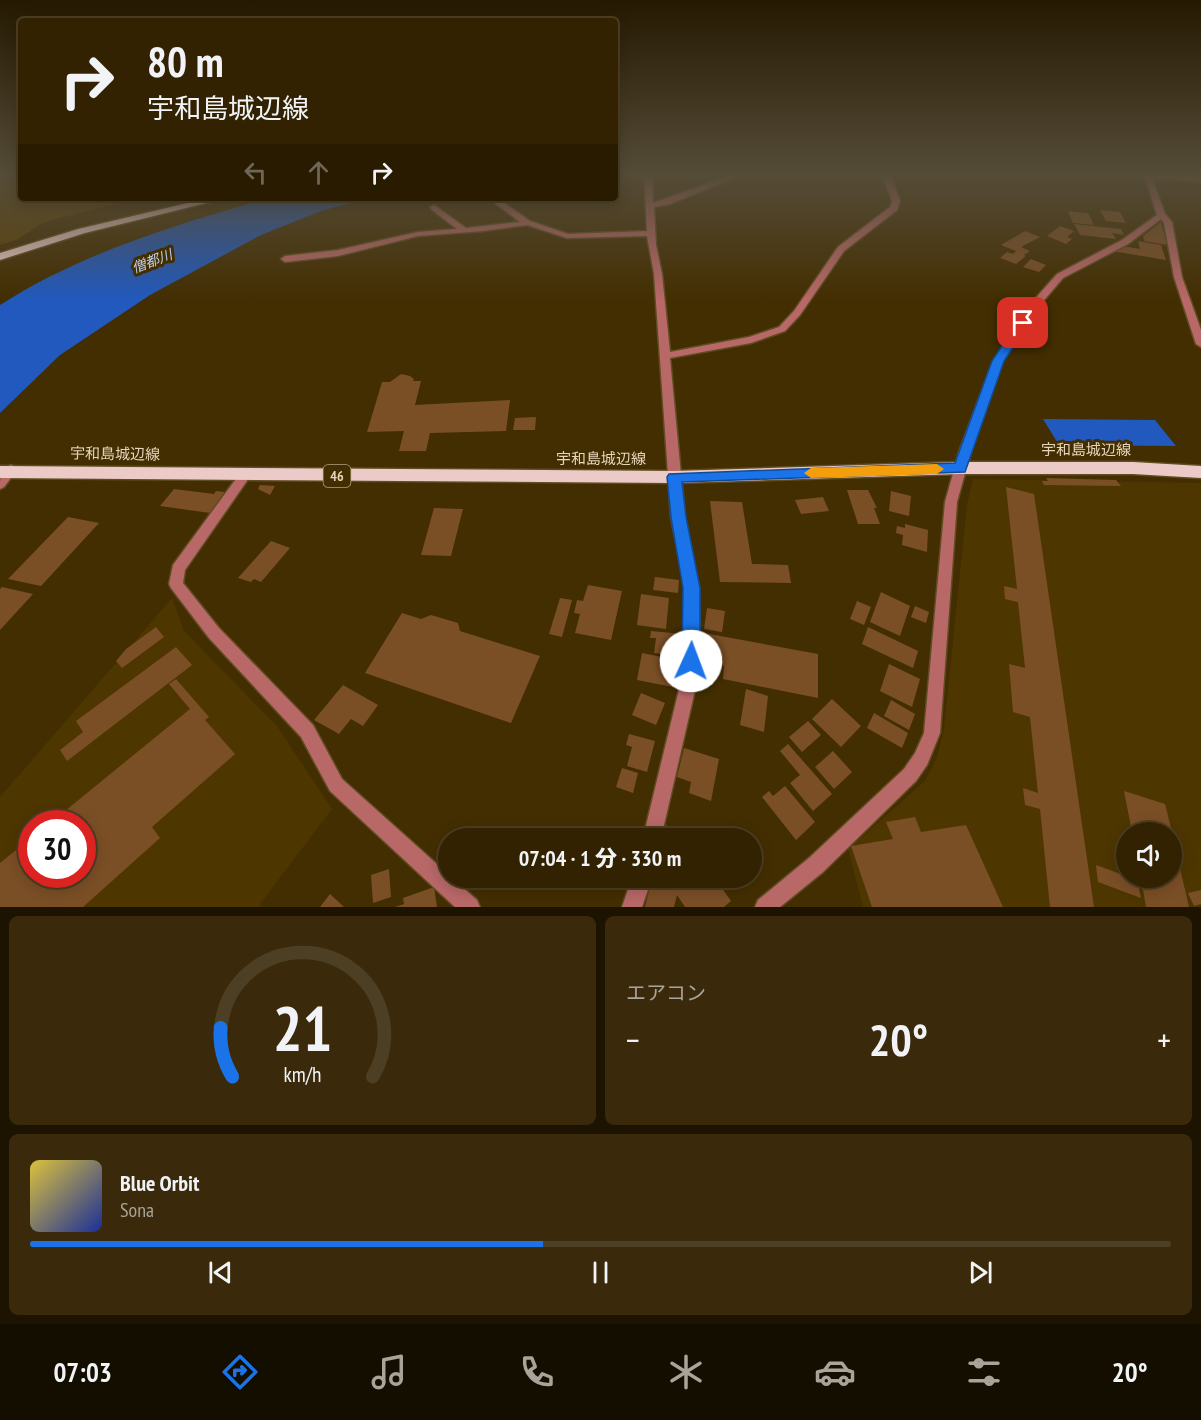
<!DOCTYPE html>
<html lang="ja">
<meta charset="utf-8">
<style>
body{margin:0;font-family:"PT Sans Narrow","Noto Sans JP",sans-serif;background:#3a2a0b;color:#f1f3f6;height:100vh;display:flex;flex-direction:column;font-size:22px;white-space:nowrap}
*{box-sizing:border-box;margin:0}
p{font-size:20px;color:#a8a499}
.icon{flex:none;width:33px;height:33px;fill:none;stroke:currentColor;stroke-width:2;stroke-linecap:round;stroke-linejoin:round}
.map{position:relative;height:907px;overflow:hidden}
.details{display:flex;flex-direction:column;gap:9px;padding:9px;background:#1c1301;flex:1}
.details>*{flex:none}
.top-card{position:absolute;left:18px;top:18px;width:600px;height:183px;border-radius:6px;box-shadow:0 3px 15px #0003,0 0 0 2px #4d3f23;background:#322201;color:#f1f3f6;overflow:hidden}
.buttons{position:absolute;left:1116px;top:822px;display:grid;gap:12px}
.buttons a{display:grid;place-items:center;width:66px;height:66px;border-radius:50%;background:#322201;box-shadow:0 3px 15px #0003,0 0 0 2px #4d3f23;font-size:30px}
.speed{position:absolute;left:18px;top:810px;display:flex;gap:12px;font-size:30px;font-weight:700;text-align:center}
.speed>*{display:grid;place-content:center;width:78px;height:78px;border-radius:50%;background:#322201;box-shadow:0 3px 15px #0003,0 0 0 2px #4d3f23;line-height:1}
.speed .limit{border:9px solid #d22;background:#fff;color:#111}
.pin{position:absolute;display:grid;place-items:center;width:51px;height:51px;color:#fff;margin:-26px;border-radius:12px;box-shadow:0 3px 9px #0006}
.me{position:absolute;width:66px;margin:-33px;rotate:2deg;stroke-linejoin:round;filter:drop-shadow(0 0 4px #0008)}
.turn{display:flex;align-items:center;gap:21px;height:126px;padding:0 30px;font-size:27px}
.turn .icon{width:78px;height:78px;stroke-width:2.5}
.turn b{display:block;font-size:42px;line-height:51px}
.lanes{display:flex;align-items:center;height:57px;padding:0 30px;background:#0003;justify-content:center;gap:30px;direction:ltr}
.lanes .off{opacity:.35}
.big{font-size:45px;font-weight:800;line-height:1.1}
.details .tile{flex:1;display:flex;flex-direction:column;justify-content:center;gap:9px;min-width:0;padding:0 21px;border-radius:9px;background:#3a2a0b}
.details .dial{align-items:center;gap:0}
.dial svg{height:156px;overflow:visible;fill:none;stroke:#4d3f23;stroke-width:7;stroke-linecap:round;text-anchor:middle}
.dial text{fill:#f1f3f6;stroke:none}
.song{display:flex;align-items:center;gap:18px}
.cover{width:72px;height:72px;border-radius:9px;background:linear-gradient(135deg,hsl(50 70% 55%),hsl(230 70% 35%))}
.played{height:6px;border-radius:3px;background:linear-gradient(90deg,#1a73e8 45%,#4d3f23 45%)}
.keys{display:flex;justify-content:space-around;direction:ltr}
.heat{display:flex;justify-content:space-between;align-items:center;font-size:33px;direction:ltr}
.details .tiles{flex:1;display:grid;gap:9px;grid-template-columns:1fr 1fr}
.tile:last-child{grid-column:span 2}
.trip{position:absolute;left:438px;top:828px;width:324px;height:60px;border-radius:30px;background:#322201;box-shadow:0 3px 15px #0003,0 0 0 2px #4d3f23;font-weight:800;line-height:60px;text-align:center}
.dock{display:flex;height:96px;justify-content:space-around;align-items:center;background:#140e00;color:#a8a499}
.dock .icon{width:42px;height:42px}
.dock .current{color:#1a73e8}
.dock b{font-size:27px;color:#f1f3f6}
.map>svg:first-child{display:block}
</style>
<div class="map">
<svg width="1201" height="907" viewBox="0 0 1201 907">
<rect width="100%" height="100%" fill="#432e01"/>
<path fill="#4e3600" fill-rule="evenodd" d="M973 479 1201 483V907H863L848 849 925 781 937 757 944 729 967 504ZM1126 832H1172V878H1126Z
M172 598 184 631 277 726 332 809 260 904 261 907H0V797ZM32 824H82V874H32Z"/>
<path fill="#5c4103" d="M0 174H21V198H138L44 222 18 239 0 245Z"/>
<path fill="#2159be" d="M269 198H370L321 211 261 235 150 295 60 355 0 413V305C81 253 177 224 269 198Z
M1043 419 1155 420 1176 446 1059 445Z"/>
<path fill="#7b4f26" d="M1100 210 1120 212 1126 223 1106 221Z
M1068 211 1088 213 1094 225 1073 223Z
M1161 222 1167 245 1144 241 1143 236Z
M1074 224 1121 229 1124 235 1112 233 1116 239 1080 235Z
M1060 226 1074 231 1067 237 1072 239 1066 244 1047 236Z
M1025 231 1040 237 1021 247 1030 251 1024 255 1026 256 1016 264 1000 258 1007 252 1013 254 1016 251 1001 245Z
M1138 241 1161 245 1166 260 1112 251 1123 246 1140 249Z
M1031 259 1046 265 1039 272 1023 267Z
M401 374 410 376 414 379 413 381H421L415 405 510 400 506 431 430 433 426 451H399L404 431 367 432 382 382H390Z
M536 417 535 430H513L515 418Z
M1046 478 1116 480 1121 486 1044 485 1042 481H1048Z
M260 485 275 486 270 495 258 489Z
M1006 487 1034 494 1094 907H1050L1040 809 1025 805 1023 788 1038 793 1030 717 1013 712 1009 664 1025 668 1018 602 1005 599 1004 586 1017 589Z
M174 489 214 494 216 491 225 492 210 513 160 506Z
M847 490H868L877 508H874L880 524H858Z
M891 491 911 496 909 516 889 511Z
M823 497 829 511 801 514 795 500Z
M710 501 742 502 752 564 788 565 791 583 720 582Z
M434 508 463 509 451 556 421 555Z
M68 517 99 523 41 586 8 579Z
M905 524 928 530 927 552 902 545 903 535 896 533 897 526 905 528Z
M271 541 290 548 261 582 254 579 251 582 238 578Z
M655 577 679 580 678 593 653 590Z
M588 585 622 591 611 640 575 633 580 614 574 613 577 600 583 601Z
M2 587 33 594 0 630V589Z
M881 592 910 606 900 636 870 622Z
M641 594 669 598 666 629 637 625Z
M560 598 572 600 562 637 549 634Z
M857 601 871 607 864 625 850 619Z
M915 606 929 612 926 623 911 617Z
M707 608 725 611 722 632 704 629Z
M402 613 421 619 431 615 458 623 460 631 540 656 511 723 365 673Z
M156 627 164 637 122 668 116 661 126 649Z
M868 627 918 651 913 668 862 644Z
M651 631 682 634 681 656 654 653 656 638H650Z
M704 633 818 654V698L723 679 724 666 701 661Z
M176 647 192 665 67 761 60 750 83 732 76 721Z
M642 653 677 660 673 687 637 680Z
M889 664 920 679 912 707 880 691Z
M176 679 209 717 205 720 235 754 152 827 160 838 83 907H0V863L32 837V874H82V824H49L190 709 169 684Z
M343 685 378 705 363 726 351 719 339 734 314 720Z
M746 689 768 696 764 732 740 725Z
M641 693 665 703 656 725 632 715Z
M832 699 861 726 841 747 812 719Z
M891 700 915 714 909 730 884 716Z
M874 713 908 733 902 748 867 728Z
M808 721 821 735 802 752 789 737Z
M629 734 655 741 647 772 627 766 632 747 626 745Z
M788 744 832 794 813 811 790 783 800 775 780 751Z
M684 748 719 759 711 801 689 793 691 782 677 777Z
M833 751 852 772 834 789 815 767Z
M622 768 638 773 633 793 616 787Z
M785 786 815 822 796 840 762 797 769 791 773 796Z
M1124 791 1165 804 1172 832H1132Z
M915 817 921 832 966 825 1003 907H872L851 846 893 839 886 822Z
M666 825 686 835 682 838H662Z
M610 827 633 835 631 838H607Z
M1172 834 1189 907H1146L1141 878H1172Z
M1096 865 1137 880 1141 898 1098 882Z
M389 869 391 897 373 903 371 875Z
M652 878H715L731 901 724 907H685L677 895 674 907H645Z
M434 887 437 907H395L404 904 403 898Z
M1201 890V904L1194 906 1188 893Z
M330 894 344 907H320Z"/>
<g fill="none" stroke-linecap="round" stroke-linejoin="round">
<defs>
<path id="street" d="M644 174H652L653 203 734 174H744L670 204 654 207 656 245 662 274 670 352 749 337 779 327 794 311 838 247 890 207 892 201 882 174H890L900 201 897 210 844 251 800 315 785 331 751 343 670 358 685 517 699 588 700 646 698 677 661 838H643L682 677 684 646 685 588 671 517 654 274 647 236 567 238 527 225 483 231 418 236 338 256 285 262 281 259 285 256 338 250 418 232 457 229 431 209 430 207 434 205 466 228 520 222 488 198H497L530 221 568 234 647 231Z
M1122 174 1201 177V181L1152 178 1165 214 1172 222 1182 277 1201 330V347L1196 344 1174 277 1164 223 1161 219 1128 244 1063 278 1040 305 1003 361 971 452 957 502 940 733 927 765 916 781 823 872 780 907H755L758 900 809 858 904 769 915 753 924 733 945 502 959 452 993 361 1033 301 1057 274 1122 240 1157 215 1145 177Z
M11 465 15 467 17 470 4 487 0 489C0 479 0 469 11 465Z
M245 470 249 472 251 475 185 570 183 583 219 628 313 725 342 779 448 874V878H452L477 900 480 907H455L330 791 301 737 209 638 171 588 169 584 173 565 241 472Z
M632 878H652L642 907H622Z"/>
<path id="primary" d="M209 198H227L85 233 0 260V253L78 229Z
M960 462H1133L1201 466V478L1133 474H960L674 483 0 478V466L674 471Z"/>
</defs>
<use href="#street" stroke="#604c22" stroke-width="3"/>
<use href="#primary" stroke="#604c22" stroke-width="3"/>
<use href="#street" fill="#b96868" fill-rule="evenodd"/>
<use href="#primary" fill="#eccac8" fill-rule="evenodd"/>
</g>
<linearGradient id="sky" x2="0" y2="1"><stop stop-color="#251901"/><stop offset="0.58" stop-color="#554c38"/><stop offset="1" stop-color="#554c38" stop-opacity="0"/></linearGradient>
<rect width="1201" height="301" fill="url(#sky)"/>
<path fill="#1a73e8" stroke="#114b97" stroke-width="1.5" d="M1023 319 1029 323 1004 361 965 472 682 482 686 517 700 588V661L697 667 691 669 685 667 682 661 683 588 671 517 667 477 669 474 955 463 992 361 1019 320Z"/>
<path fill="#f59e0b" d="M937 464 944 469 937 474 811 478 804 473 811 468Z"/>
<g text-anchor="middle" stroke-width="6" stroke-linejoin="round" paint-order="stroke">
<g font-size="14" font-style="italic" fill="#bdcde6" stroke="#432e01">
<text transform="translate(152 261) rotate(-21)" y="5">僧都川</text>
</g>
<rect fill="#432e01" stroke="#b4a382" stroke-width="1.5" x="323.5" y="465" width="27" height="22" rx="4.5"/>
<g font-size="14" font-weight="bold" fill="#e5d5ba">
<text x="337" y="481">46</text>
</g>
<g font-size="15" fill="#e5d5ba" stroke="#432e01">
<text x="1086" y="455">宇和島城辺線</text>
<text transform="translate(115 454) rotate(1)" y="5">宇和島城辺線</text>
<text x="601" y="464">宇和島城辺線</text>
</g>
</g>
</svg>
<div class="buttons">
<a><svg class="icon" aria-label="sound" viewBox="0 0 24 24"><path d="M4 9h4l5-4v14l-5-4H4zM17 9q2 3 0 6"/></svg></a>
</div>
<div class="speed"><div class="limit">30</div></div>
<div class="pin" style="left:1023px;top:323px;background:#d93025"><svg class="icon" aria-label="arrive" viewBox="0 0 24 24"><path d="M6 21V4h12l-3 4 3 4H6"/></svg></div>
<svg class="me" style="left:691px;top:661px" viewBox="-20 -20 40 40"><circle r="19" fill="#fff"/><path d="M0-13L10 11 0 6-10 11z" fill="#1a73e8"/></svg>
<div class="trip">07:04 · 1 分 · 330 m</div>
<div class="top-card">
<div class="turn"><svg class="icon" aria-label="right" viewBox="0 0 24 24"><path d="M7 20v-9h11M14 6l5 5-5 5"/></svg><div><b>80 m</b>宇和島城辺線</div></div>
<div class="lanes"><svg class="icon off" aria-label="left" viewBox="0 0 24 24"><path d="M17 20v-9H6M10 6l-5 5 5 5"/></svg><svg class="icon off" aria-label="ahead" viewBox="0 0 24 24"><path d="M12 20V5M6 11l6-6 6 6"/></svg><svg class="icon" aria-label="right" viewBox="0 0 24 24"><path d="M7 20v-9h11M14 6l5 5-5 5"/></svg></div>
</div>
</div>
<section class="details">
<div class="tiles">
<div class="tile dial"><svg viewBox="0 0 100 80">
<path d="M14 69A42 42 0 1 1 86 69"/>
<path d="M14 69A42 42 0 0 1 8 44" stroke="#1a73e8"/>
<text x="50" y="56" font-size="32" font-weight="700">21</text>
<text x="50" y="72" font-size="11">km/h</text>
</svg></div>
<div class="tile"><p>エアコン</p>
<div class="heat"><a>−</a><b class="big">20°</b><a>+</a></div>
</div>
<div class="tile">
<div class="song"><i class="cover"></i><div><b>Blue Orbit</b><p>Sona</p></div></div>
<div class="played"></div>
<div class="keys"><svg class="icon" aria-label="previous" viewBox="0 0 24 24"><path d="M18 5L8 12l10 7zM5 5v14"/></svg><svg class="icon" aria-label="pause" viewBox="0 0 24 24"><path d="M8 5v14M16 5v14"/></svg><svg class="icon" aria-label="next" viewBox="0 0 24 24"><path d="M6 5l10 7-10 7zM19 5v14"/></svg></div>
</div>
</div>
</section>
<nav class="dock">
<b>07:03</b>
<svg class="icon current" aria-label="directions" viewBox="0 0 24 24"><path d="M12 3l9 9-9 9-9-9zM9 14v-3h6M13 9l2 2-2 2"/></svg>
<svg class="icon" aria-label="music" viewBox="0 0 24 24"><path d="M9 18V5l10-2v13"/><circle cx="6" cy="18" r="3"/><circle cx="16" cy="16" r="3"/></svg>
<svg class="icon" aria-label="phone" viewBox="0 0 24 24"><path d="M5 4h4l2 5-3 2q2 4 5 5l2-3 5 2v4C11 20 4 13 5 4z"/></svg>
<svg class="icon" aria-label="climate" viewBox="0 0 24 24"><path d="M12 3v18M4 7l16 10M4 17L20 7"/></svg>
<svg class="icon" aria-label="car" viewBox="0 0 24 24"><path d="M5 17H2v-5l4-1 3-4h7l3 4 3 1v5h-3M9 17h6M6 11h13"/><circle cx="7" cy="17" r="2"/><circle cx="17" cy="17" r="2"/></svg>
<svg class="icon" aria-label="filters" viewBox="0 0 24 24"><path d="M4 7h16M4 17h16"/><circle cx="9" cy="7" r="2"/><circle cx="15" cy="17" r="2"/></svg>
<b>20°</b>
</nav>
